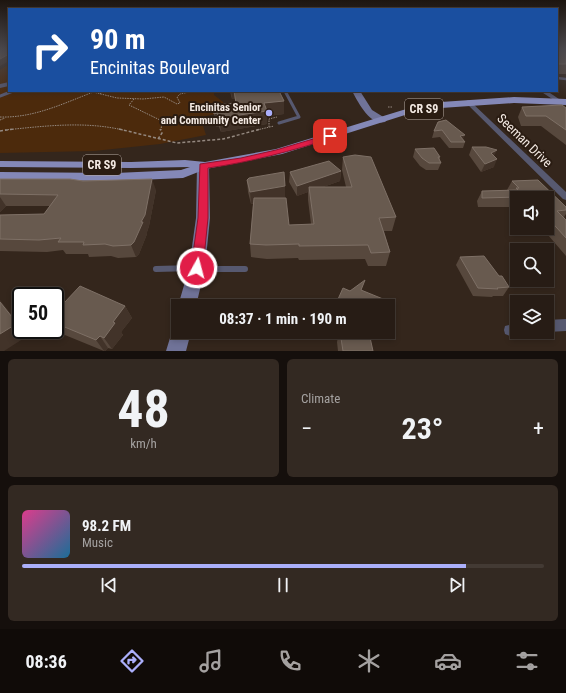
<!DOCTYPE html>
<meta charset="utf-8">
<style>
body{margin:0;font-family:"Roboto Condensed",sans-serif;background:#332922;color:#f1f3f6;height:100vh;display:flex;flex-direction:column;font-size:15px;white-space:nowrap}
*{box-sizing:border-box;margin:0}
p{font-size:13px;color:#a4a1a0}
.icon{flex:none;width:22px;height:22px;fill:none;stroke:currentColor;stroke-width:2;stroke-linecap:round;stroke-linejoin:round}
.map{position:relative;height:351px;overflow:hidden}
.details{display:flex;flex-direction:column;gap:8px;padding:8px;background:#150f0c;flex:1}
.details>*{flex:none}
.banner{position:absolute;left:8px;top:8px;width:550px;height:84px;border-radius:0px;box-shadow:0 2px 6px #0003,0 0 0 1px #433a34;background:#1a4fa0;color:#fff;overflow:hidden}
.fabs{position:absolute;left:510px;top:191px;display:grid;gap:8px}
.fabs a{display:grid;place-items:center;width:44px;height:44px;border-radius:0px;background:#271c15;box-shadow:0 2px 6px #0003,0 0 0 1px #433a34;font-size:20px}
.speed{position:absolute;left:12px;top:287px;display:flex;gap:8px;font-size:20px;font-weight:700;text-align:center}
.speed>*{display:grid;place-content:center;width:52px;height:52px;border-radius:50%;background:#271c15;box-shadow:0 2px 6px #0003,0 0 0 1px #433a34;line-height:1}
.speed .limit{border:2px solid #111;border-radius:6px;background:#fff;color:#111}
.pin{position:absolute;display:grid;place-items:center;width:34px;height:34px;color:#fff;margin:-17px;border-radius:8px;box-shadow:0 2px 6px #0006}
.me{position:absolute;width:44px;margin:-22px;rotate:7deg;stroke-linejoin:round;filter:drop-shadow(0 0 3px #0008)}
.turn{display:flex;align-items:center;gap:14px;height:84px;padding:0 16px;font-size:18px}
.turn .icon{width:52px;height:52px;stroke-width:2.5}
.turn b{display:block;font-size:28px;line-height:34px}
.big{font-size:30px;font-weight:700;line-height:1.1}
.details .widget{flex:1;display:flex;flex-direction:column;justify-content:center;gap:6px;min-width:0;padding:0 14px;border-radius:6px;background:#332922}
.details .dial{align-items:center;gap:0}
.dial b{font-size:52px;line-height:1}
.song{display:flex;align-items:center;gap:12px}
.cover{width:48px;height:48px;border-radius:6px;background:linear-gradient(135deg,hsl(330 70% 55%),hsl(200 70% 35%))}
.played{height:4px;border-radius:2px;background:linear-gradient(90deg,#abaffb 85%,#433a34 85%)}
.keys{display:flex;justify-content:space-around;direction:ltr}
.heat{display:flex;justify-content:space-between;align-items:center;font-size:22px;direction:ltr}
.details .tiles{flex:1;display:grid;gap:8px;grid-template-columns:1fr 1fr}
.widget:last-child{grid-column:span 2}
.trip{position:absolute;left:171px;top:299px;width:224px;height:40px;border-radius:0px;background:#271c15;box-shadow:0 2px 6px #0003,0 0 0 1px #433a34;font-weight:700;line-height:40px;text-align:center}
.menu{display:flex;height:64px;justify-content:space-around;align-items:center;background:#100b08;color:#a4a1a0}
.menu .icon{width:28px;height:28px}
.menu .current{color:#abaffb}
.menu b{font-size:18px;color:#f1f3f6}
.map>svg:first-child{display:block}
</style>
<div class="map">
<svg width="566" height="351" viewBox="0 0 566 351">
<rect width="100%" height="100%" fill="#34261c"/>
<path fill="#4c2a0c" d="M6 66H9V91H214V95L223 102 228 112 200 117 206 135 160 144 94 151 0 153V70Z"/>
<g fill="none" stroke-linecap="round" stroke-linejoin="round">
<path stroke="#958980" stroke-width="1" stroke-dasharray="1.5 1" stroke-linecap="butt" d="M93 92 117 98 143 99 164 97 177 104 180 103 177 97 180 94 194 91
M100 94 104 91
M134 99 129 105 162 121 161 130
M388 107H393
M0 117C35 118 64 103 96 91
M0 120 5 118
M269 127V119L277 117
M5 130C45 126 84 121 123 130
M257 130 274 126"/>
<path stroke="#958980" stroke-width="1.5" stroke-dasharray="3 2" stroke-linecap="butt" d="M119 129 177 143 223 139 261 129
M0 131 14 129
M158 139 162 133 160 129"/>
<path stroke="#575970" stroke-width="2.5" d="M557 78 566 79"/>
<path stroke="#575970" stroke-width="3" d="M0 96 13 91
M279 123 299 117 285 91"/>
<path stroke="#575970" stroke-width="6" d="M156 269 193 268
M200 269H245"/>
<path fill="#575970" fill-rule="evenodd" d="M9 82V86L0 88V84Z
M540 91H547L562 101 557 102Z
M468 100 470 101 566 192V200L563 199 466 103 465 102Z
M566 319V331L547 332V320Z
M517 323V332H522L521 333 510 336 505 334 504 330 505 326Z"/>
<path fill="#707398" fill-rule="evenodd" d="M352 91H360L372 110 385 118 387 120 385 122C370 126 358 102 352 91Z
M203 163 207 164 209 166 210 218 205 268 196 306H178L189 268 196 218 197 166 199 164Z
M178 324V332H191L186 351H166L174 325Z"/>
<path fill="#8488b7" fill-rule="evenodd" d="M514 97 566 99V105L514 103 441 108 405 115 282 154 206 169 183 178 116 181 0 180V172L116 173 181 170 190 167 131 168 0 167V161L131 162 185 160 205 162 276 149 403 110 441 102Z"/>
</g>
<path fill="#57483d" d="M557 49H566V74H557Z
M230 91H279L284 101V114L267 116V124L221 132 219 127H216L214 114 236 103 235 99H232Z
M522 107 566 108V145L541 126H521L518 117Z
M438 122 463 139 465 142 463 148H449L440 137 432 138 434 131Z
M472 147 494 156V167L481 172 469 155Z
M415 149 440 157V160L441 163 438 170H426L420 166 413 157Z
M343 157 396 217 392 231H384L390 252 386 266H368L365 259 299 260 298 258 267 259 251 257 250 244 253 204H251L248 192 247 180 285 198 289 225 311 224 308 200V192L297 196 289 182 290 172 341 171 340 181 323 187H346L342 170Z
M0 179 156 190 149 226 147 232V234L139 254 136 257 118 258 111 256 89 257 88 254H66L63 250 47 252 0 251V215L44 214 50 206H6L0 212Z
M538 180 566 207V214L564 217 566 220V256L542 228H547V198H517V211L513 207H478L477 201 482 191 507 190 512 181Z
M460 257 499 276 509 287 503 296H493L492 297 473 296 456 265Z
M64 303 125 306 132 318 121 332 123 335 112 349 108 348 105 351H104L60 333 55 326V312L58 309 57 307Z
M339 332H369V334L373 351H338L337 342Z"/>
<path fill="#423329" d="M9 54V61L0 66V59Z
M231 91H234L235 99H232Z
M284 101V114L267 116V124L221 132 219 118 264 103Z
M217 113 219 127H216L214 114Z
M465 135 462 141 460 136Z
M497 150 493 158 491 153Z
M497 159 494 167 481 172 485 164Z
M341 171 340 181 309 192V187L308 192 297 196V186Z
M152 179 156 190 149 226 147 232V234L139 254 136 257 131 245 141 222Z
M285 186V198L251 204 250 192Z
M0 197 6 206 0 212Z
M0 300 18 323 16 314 21 320V330H30L32 333 4 351H0Z
M125 306 132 318 121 332 123 335 112 349 104 338 113 322Z
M100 336 108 348 105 351H104L96 340Z"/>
<path fill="#685a4f" stroke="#7e7066" d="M0 49H9V54L0 59Z
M557 49H566V64H557Z
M234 91H279L284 101 264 103 267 111 219 118 217 113 214 114 213 105 236 103Z
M562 105 566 108V130L546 116H526L522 107Z
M446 120 465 135 460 136 465 142H451L442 130 434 131 438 122Z
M472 147H486L497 150 491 153 497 159 485 164Z
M434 148 440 157H438L441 163H429L422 158 415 149Z
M355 155 371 157 396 217 379 218 390 252 371 253 368 245 299 246V244L266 245 250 244 254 198H286L289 225 314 224 309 187H352L343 157Z
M329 161 341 171 297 186 290 172Z
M284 172 285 186 250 192 247 180 249 178Z
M0 179H70L83 181 152 179 145 215 141 222H143L134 242 131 245 113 246 105 244 83 245 84 242H58L61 238 39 240 0 239V215L44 214 58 195 0 194Z
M538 180 566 207V210L557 211 566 220V238L547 217V198H520L519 197 482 198V191L518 190 516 188H519L512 181Z
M484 256 499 276H502L509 287 497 288 498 289 478 288 460 257Z
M365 280 361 290 383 299 381 306H335L343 288 350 291Z
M80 286 125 306 113 322 115 323 104 338 100 336 96 340 55 323V312L58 308 57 307 62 302 64 303Z
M0 302 12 317 16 314 21 321 0 334Z
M340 332H369V333L373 351H343Z"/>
<linearGradient id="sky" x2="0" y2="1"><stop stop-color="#1d150f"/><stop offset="0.5" stop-color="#4a474b"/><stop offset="1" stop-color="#4a474b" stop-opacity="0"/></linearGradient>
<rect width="566" height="98" fill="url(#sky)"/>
<path fill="#e11d48" stroke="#92132f" d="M330 134 334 136 333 138C291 151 251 162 208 168V218L203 268 201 272 197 274 192 272 191 268 198 218 200 164 241 158 276 150Z"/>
<circle fill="#abaffb" stroke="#2a1c12" stroke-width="1.5" cx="269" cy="113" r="4"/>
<g text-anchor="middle" stroke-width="4" stroke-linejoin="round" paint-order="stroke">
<g font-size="11" font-weight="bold" fill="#f4eae3" stroke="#2a1c12" text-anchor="end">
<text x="261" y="111">Encinitas Senior<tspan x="261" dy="13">and Community Center</tspan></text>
</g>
<g fill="#2a1c12" stroke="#b7aca4" stroke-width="1">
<rect x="405" y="99" width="38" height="20" rx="3"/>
<rect x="83" y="155" width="38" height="20" rx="3"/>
</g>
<g font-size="12" font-weight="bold" fill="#f4eae3">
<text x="424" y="113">CR S9</text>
<text x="102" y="169">CR S9</text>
</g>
<g font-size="13" fill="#f4eae3" stroke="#2a1c12">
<text transform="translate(525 140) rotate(44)" y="5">Seeman Drive</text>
</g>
</g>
</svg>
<div class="fabs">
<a><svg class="icon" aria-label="sound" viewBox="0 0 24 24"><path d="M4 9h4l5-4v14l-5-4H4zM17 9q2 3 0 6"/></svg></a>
<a><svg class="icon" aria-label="search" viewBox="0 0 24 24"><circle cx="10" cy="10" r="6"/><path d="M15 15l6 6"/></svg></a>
<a><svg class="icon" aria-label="layers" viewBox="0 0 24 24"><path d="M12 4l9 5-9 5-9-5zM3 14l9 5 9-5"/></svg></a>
</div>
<div class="speed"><div class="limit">50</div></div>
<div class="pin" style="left:330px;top:136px;background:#d93025"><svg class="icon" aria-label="arrive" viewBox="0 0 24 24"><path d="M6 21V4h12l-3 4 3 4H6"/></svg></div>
<svg class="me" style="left:197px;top:268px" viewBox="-20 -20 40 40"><circle r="17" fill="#e11d48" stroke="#fff" stroke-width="3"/><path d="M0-11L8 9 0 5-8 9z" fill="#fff"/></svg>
<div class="trip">08:37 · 1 min · 190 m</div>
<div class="banner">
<div class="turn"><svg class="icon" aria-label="right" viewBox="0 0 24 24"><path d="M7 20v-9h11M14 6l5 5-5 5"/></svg><div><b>90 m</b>Encinitas Boulevard</div></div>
</div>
</div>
<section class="details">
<div class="tiles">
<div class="widget dial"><b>48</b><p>km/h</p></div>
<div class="widget"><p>Climate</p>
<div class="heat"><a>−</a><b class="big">23°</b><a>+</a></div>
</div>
<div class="widget">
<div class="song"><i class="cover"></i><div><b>98.2 FM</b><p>Music</p></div></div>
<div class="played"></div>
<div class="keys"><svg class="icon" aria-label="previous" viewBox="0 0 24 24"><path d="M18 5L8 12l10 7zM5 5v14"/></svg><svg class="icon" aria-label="pause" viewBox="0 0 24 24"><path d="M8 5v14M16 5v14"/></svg><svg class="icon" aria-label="next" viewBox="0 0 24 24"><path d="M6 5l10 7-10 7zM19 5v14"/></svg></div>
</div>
</div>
</section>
<nav class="menu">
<b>08:36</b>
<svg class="icon current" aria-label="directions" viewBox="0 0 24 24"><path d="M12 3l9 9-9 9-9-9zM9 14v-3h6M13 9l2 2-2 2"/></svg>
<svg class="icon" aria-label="music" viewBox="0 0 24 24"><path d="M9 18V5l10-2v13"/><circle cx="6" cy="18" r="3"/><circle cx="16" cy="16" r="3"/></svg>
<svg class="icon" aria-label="phone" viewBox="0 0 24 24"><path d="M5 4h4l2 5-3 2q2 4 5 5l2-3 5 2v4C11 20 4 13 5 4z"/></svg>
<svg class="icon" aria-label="climate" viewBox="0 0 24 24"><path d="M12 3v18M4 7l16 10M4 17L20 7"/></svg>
<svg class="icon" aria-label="car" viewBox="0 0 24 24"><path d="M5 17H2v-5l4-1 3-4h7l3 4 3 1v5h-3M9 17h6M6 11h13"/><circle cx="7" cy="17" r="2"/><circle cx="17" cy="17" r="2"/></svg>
<svg class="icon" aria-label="filters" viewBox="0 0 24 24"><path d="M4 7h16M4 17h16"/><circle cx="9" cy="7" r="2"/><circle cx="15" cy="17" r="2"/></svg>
</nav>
